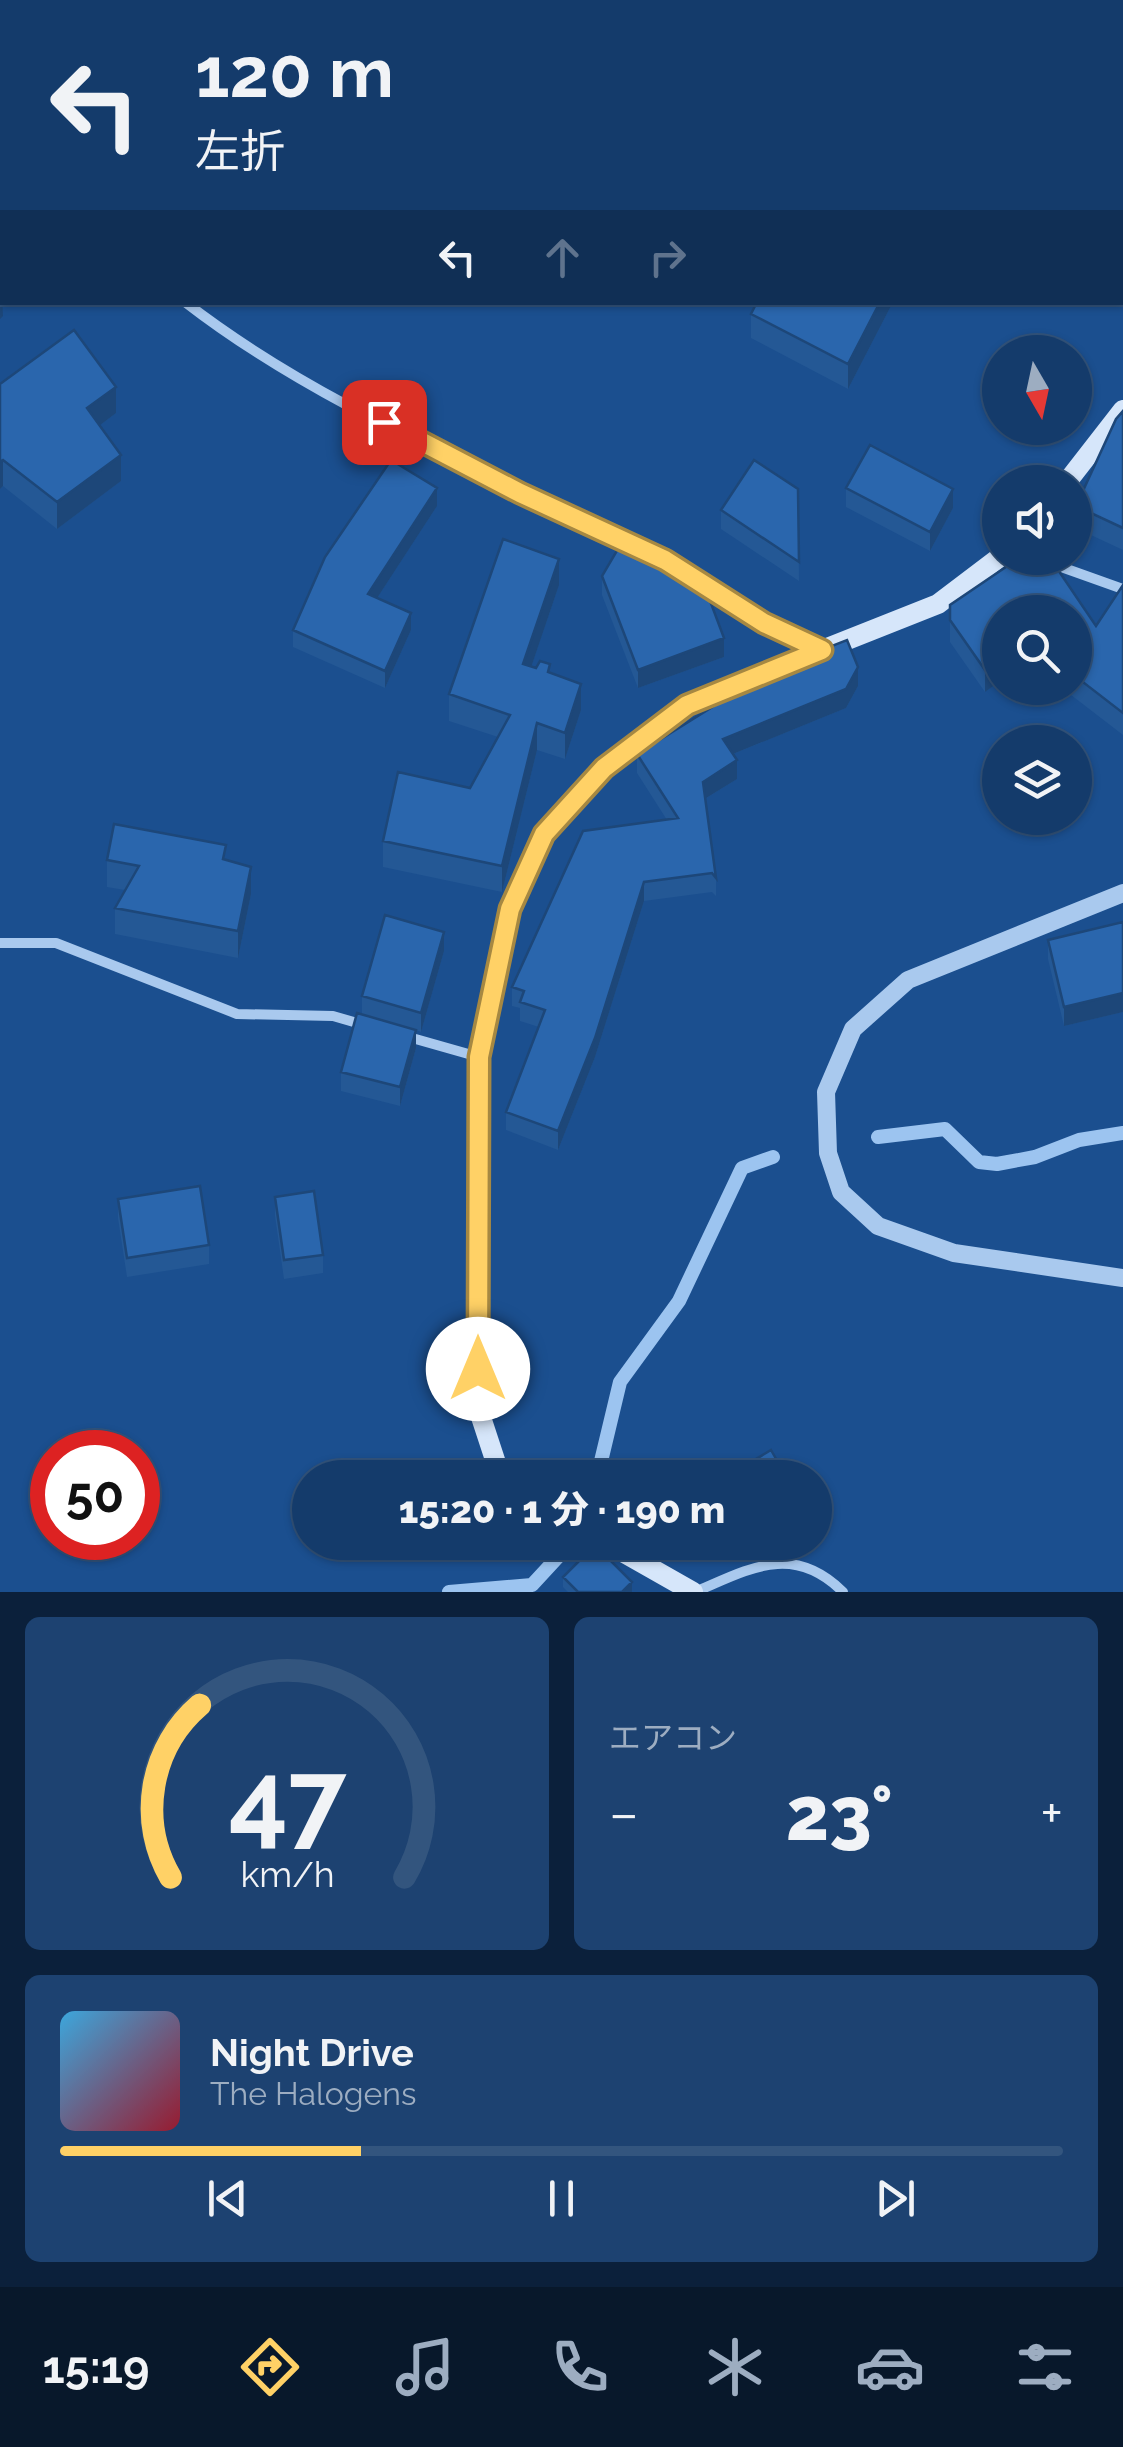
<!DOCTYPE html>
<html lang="ja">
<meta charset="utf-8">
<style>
body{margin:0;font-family:Raleway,"Noto Sans JP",sans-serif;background:#1d4271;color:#f1f3f6;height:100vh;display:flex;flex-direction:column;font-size:38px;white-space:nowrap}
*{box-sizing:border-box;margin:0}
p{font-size:32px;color:#9dadc1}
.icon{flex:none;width:55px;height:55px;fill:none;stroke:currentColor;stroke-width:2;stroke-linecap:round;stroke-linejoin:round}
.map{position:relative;height:1592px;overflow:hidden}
.panel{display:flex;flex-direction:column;gap:25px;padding:25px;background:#0b203b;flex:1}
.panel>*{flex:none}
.guide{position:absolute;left:0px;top:0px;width:1125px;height:305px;box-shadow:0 2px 8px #0004,0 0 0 2px #33557e;background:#143b6b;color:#f1f3f6;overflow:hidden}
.needle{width:65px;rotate:171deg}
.fabs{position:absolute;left:982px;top:335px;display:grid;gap:20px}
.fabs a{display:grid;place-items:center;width:110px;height:110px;border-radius:50%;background:#143b6b;box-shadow:0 2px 8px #0004,0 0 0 2px #33557e;font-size:50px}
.speed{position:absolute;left:30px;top:1430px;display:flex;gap:20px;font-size:50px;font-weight:700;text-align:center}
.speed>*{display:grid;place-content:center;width:130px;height:130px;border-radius:50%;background:#143b6b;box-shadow:0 2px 8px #0004,0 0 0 2px #33557e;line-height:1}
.speed .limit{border:15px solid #d22;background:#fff;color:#111}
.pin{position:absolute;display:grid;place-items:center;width:85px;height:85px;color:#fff;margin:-42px;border-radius:20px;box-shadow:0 5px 15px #0006}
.me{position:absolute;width:110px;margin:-55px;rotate:0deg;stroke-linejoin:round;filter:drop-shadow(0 0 8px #0008)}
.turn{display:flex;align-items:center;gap:35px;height:210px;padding:0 30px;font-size:45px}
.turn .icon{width:130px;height:130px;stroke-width:2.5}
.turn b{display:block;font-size:70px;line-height:85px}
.lanes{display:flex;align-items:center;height:95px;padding:0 30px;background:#0003;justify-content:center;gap:50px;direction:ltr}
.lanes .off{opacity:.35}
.big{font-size:75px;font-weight:800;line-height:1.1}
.panel .widget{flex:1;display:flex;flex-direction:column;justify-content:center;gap:15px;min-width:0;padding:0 35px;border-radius:15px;background:#1d4271}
.panel .dial{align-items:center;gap:0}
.dial svg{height:260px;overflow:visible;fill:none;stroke:#33557e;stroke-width:7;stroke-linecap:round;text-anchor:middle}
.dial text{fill:#f1f3f6;stroke:none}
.song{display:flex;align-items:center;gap:30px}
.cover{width:120px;height:120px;border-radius:15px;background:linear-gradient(135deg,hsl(200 70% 55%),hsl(350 70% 35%))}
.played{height:10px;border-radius:5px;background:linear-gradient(90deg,#ffd166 30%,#33557e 30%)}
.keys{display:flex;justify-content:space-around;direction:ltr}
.heat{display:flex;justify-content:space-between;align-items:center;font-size:55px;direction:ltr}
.panel .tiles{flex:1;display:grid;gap:25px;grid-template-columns:1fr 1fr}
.widget:last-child{grid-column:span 2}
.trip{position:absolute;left:292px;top:1460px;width:540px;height:100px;border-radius:50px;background:#143b6b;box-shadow:0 2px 8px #0004,0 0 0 2px #33557e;font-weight:800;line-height:100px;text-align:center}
.tab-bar{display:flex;height:160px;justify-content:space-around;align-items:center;background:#08182b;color:#9dadc1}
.tab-bar .icon{width:70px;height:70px}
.tab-bar .active{color:#ffd166}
.tab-bar b{font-size:45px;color:#f1f3f6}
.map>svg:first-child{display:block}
</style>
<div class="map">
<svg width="1123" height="1592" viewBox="0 0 1123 1592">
<rect width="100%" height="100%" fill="#1b4f8f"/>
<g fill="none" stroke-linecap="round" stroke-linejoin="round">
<path stroke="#9cc4f0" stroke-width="14" d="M878 1137 945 1129 979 1162 997 1164 1035 1157 1079 1140 1123 1133
M597 1478 620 1382 679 1301 742 1168 773 1157
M449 1592 532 1585 568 1546"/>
<path stroke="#a9c9ee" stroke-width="6" stroke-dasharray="5 8" stroke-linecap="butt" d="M114 2 116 0"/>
<path stroke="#a9c9ee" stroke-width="10" d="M0 233 2 232
M185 302C328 413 503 477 663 559 718 588 764 623 822 650
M1036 558 1123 589
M0 943H56L237 1014 333 1016 364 1025
M405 1036 479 1057
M695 1592C749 1569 793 1542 843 1592"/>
<path stroke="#a9c9ee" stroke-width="18" d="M1123 893 908 980 853 1029 826 1092 828 1153 841 1192 878 1226 954 1253 1123 1278"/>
<path stroke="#d6e6fa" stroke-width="20" d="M1067 482 1123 410
M822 650 938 604 1000 557
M508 1478 499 1472 478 1408 479 1057 510 909 544 834 604 768 687 705 795 661
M605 1542 693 1592"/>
</g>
<path fill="#245895" d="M893 302 848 389 751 338V314Z
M0 384 116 413 100 425 121 481 57 529 3 486 0 489Z
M1123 411V550L1076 528V506Z
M846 488 953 508 930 551 846 507Z
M798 489 799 581 721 529V510Z
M437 506 377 598 411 630 385 688 293 647V630Z
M1019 558H1050L1096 626 1123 585V735L1062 688H1075V612H1000V681L985 692 950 642V605Z
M602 576 724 657 638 688 602 595Z
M559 585 531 667 550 673 581 710 565 759 537 750 502 892 383 867V841L470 788 498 737 449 721V694Z
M858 686 846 708 733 754 737 779 705 799 716 878V896L712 892 644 901 595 1057 558 1150 506 1130V1112L539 1027 520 1021V1008L512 1006V987L667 820 637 773V754Z
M107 860H226L251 894 238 958 115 934V908L125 890 107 887Z
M1123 922V1012L1064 1026 1048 959V940Z
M444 951 421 1032 416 1030V1048L400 1106 341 1091V1072L362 1014V996Z
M275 1197 323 1255V1273L284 1279 275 1216Z
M118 1199 209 1245V1264L127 1277 118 1218Z
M712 1542H748L721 1558Z
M563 1577 632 1592H568L563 1587Z"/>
<path fill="#1d4779" d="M2 127V146L0 148V129Z
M2 298 3 316 0 319V300Z
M880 302H893L848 389V364Z
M116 387V413L87 435V408Z
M121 455V481L57 529V502Z
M3 460V486L0 489V462Z
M437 488V506L368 612V594Z
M953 489V508L930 551V532Z
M559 559V585L523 691V664Z
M411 613V630L385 688V671Z
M724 638V657L638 688V670Z
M1000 660V681L985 692V670Z
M858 667V686L846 708 723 758V739Z
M581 684V710L565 759V733Z
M537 723V750L502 892V866Z
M737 760V779L703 800V782Z
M251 867V894L238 958V931Z
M644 882V901L595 1057 558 1150V1131Z
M444 932V951L421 1032V1013Z
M1123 993V1012L1064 1026V1007Z
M416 1030V1048L400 1106V1087Z
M721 1542H748L721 1558Z
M632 1582V1592H622Z"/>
<path fill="#2a66ad" stroke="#1d4779" stroke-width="2.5" d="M2 30V127L0 129V32Z
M757 302H880L848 364 751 314Z
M74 330 116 387 87 408 121 455 57 502 3 460 0 462V384Z
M1123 411V528L1076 506 1116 419Z
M870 445 953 489 930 532 846 488Z
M391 460 437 488 368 594 411 613 385 671 293 630 325 557Z
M754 460 798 489 799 562 721 510Z
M503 539 559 559 523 664 536 668 540 661 550 664 548 672 581 684 565 733 537 723 502 866 383 841 398 772 470 788 510 715 449 694Z
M622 542 706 590 724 638 638 670 602 576Z
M1019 558H1050L1096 626 1123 585V713L1075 676V612H1000V660L985 670 950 620V605Z
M847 640 858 667 846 689 723 739 737 760 703 782 716 878 712 873 644 882 595 1038 558 1131 506 1112 545 1010 520 1002 524 991 512 987 583 831 678 818 637 754 775 668Z
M114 824 226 845 223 859 251 867 238 931 115 908 139 866 107 860Z
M385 915 444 932 421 1013 362 996Z
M1123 922V993L1064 1007 1048 940Z
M357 1013 416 1030 400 1087 341 1072Z
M200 1186 209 1245 127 1258 118 1199Z
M314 1191 323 1255 284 1260 275 1197Z
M771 1450 787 1478H724Z
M595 1545 632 1582 622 1592H578L563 1577Z"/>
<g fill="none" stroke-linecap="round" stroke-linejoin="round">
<defs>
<path id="route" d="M384 422 520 493 665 560 764 623 822 650 687 705 604 768 544 834 510 909 479 1057 478 1369"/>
</defs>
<use href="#route" stroke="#a68842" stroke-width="25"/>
<use href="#route" stroke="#ffd166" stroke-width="18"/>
</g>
</svg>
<div class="fabs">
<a><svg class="needle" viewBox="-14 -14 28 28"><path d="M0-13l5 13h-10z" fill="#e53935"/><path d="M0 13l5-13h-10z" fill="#9dadc1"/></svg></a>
<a><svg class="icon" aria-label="sound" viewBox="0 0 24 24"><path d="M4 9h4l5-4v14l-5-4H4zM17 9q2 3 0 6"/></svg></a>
<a><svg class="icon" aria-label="search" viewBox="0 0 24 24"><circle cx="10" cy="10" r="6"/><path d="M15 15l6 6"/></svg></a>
<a><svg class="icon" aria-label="layers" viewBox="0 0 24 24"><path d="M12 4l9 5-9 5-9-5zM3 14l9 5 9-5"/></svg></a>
</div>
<div class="speed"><div class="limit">50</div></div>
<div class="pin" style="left:384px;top:422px;background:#d93025"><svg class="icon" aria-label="arrive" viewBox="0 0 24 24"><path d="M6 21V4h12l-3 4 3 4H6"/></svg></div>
<svg class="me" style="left:478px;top:1369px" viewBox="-20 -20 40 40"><circle r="19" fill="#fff"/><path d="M0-13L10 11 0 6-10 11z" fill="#ffd166"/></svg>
<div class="trip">15:20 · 1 分 · 190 m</div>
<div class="guide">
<div class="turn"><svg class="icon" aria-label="left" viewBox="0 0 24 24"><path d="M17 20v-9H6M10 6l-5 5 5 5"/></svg><div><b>120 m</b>左折</div></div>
<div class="lanes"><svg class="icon" aria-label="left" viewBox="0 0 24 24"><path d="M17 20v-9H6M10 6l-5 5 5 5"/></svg><svg class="icon off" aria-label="ahead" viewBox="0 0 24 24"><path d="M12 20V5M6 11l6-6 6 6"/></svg><svg class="icon off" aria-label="right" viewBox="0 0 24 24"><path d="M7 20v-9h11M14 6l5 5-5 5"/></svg></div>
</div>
</div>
<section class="panel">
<div class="tiles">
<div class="widget dial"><svg viewBox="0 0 100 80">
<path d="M14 69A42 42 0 1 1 86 69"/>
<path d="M14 69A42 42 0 0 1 23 16" stroke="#ffd166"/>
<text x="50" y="56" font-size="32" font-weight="700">47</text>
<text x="50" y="72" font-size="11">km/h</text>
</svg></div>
<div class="widget"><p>エアコン</p>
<div class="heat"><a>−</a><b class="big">23°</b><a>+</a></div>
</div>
<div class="widget">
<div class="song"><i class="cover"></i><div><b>Night Drive</b><p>The Halogens</p></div></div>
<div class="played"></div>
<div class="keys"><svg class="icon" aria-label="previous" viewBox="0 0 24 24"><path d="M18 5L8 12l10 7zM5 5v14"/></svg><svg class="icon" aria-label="pause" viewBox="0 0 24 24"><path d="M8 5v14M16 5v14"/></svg><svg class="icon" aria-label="next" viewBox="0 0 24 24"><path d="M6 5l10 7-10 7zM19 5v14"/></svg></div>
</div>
</div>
</section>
<nav class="tab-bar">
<b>15:19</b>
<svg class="icon active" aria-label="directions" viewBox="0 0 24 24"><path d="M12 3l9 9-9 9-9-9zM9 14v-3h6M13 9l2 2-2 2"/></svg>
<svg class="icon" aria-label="music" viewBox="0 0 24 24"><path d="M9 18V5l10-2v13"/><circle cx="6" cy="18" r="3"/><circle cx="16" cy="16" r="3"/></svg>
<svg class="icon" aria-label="phone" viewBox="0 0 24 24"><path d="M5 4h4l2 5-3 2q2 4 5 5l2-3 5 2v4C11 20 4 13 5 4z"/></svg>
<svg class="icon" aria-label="climate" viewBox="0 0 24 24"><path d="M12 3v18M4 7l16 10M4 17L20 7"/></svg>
<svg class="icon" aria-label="car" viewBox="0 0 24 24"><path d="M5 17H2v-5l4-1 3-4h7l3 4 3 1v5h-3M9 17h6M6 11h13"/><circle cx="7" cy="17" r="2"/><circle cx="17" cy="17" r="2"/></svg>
<svg class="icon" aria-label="filters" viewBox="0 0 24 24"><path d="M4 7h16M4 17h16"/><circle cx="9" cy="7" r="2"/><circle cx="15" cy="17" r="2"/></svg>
</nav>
